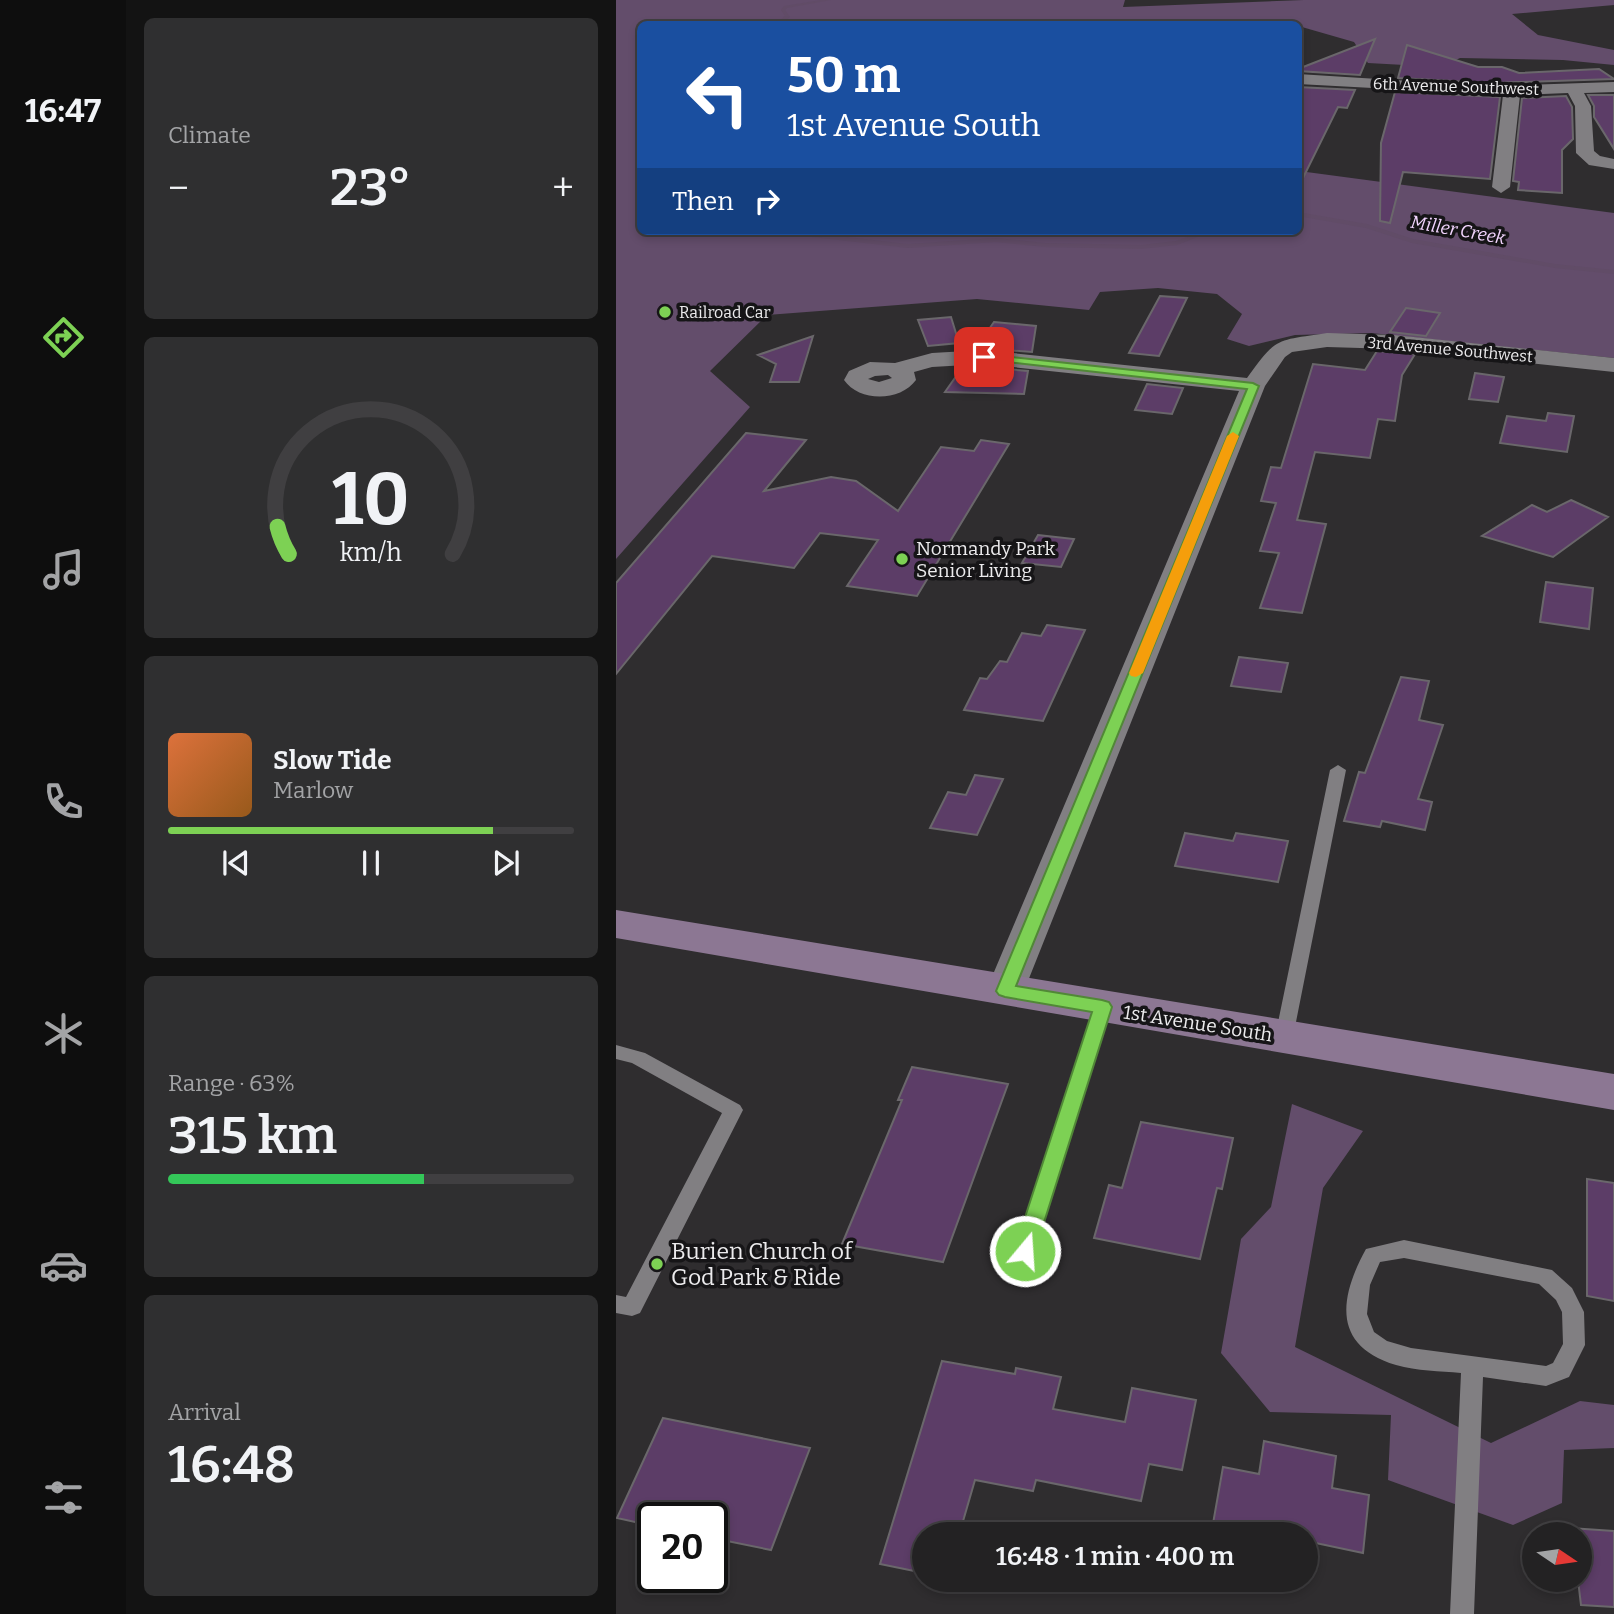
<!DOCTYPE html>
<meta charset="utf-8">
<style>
body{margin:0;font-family:Bitter,serif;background:#2f2f30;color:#f1f3f6;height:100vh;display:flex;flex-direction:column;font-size:26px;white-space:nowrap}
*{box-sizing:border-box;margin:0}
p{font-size:23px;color:#a3a4a6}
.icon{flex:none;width:38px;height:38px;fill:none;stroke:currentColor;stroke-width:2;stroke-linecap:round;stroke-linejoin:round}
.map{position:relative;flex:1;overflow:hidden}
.panel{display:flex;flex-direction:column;gap:18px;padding:18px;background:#131313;width:490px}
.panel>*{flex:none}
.top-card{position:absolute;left:21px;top:21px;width:665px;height:214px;border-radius:10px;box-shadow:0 4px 10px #0003,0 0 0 2px #403f41;background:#1a4fa0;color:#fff;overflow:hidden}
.needle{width:46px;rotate:103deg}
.controls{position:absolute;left:906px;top:1522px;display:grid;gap:14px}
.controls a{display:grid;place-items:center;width:70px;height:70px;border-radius:50%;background:#232223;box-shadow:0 4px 10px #0003,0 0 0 2px #403f41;font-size:35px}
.speed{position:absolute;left:21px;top:1502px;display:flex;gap:14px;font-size:35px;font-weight:700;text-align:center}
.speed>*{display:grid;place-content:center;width:91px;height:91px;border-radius:50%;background:#232223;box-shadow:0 4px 10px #0003,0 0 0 2px #403f41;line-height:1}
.speed .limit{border:4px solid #111;border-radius:10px;background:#fff;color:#111}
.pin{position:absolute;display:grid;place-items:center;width:60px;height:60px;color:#fff;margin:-30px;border-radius:14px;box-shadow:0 4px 10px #0006}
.me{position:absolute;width:77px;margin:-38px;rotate:18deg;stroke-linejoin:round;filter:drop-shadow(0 0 5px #0008)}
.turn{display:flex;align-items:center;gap:24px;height:147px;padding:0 35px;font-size:32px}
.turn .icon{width:91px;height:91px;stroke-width:2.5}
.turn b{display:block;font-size:49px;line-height:60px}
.then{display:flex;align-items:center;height:66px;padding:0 35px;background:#0003;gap:14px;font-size:26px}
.big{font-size:52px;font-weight:600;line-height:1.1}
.panel .tile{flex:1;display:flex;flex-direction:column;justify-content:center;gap:10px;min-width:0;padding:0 24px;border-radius:10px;background:#2f2f30}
.panel .dial{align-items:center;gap:0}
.dial svg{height:182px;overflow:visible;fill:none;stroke:#403f41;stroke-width:7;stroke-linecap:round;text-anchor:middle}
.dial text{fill:#f1f3f6;stroke:none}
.song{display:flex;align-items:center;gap:21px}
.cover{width:84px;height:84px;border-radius:10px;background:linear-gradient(135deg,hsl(20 70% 55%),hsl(30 70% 35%))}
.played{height:7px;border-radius:4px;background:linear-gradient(90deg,#7dd154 80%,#403f41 80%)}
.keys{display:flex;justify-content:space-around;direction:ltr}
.heat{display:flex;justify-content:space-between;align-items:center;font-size:38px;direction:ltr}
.charge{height:10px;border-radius:5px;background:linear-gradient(90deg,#34c759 63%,#403f41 0)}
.trip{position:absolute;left:296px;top:1522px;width:406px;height:70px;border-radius:35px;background:#232223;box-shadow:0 4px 10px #0003,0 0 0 2px #403f41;font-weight:600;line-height:70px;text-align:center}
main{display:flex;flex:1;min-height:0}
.tab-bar{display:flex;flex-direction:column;width:126px;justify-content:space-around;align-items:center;background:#0e0e0e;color:#a3a4a6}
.tab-bar .icon{width:49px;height:49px}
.tab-bar .active{color:#7dd154}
.tab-bar b{font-size:32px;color:#f1f3f6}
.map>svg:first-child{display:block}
</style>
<main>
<nav class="tab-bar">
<b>16:47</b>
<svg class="icon active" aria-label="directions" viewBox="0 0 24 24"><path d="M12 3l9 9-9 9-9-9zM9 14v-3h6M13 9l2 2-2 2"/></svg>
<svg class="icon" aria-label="music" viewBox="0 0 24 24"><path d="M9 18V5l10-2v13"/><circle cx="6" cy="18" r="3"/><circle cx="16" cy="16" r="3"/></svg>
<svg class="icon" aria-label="phone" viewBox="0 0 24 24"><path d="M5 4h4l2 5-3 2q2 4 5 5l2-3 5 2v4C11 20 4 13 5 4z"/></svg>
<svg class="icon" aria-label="climate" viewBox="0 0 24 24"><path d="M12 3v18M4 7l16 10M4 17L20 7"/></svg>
<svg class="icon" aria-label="car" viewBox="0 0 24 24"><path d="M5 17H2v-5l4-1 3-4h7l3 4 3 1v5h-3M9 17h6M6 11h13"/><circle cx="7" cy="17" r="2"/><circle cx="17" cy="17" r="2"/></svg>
<svg class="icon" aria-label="filters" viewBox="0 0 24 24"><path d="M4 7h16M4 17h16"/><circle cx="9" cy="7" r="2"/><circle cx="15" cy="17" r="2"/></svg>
</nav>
<section class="panel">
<div class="tile"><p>Climate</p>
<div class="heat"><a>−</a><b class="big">23°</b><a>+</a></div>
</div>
<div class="tile dial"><svg viewBox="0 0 100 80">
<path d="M14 69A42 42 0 1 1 86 69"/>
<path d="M14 69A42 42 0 0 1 9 57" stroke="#7dd154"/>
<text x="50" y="56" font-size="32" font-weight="700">10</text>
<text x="50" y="72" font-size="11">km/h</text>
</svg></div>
<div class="tile">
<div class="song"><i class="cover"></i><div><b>Slow Tide</b><p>Marlow</p></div></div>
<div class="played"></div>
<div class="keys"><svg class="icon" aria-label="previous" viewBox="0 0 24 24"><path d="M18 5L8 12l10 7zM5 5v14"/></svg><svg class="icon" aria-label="pause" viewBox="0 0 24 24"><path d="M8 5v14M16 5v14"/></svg><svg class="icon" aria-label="next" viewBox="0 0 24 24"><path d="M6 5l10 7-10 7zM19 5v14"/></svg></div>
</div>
<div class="tile"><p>Range · 63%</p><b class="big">315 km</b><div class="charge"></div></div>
<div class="tile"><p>Arrival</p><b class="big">16:48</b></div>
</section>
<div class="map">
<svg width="998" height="1614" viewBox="0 0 998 1614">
<rect width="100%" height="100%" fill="#2f2d2f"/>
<path fill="#634d6b" d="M0 0H509L507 7 688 0H998V5L896 14 922 35 998 50V65L947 60 844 58 825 67 752 63 738 42 665 21 566 24H24V231H682L683 171 998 213V358L755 333 679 335 633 346 611 339 626 314 601 294 542 288 484 292 473 310 361 299 151 315 94 371 134 407 0 559Z
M676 1104 747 1131 707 1188 679 1347 875 1443 964 1401 998 1405V1448L948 1450 946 1503 897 1525 772 1480 775 1415 654 1412 605 1353 625 1239 655 1207Z"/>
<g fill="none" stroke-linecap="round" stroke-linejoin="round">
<path fill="#614c67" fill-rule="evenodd" d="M205 0H215L171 8 169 10 174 17 164 24H160L169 16 165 10 168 6Z
M682 212 751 224 797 239 939 264 998 270V274L939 268 796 243 750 228 682 216Z
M159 231H178L292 244 380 238 429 243 525 245 560 241 588 231H597L561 245 525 249 429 247 380 242 292 248 162 233Z"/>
</g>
<path fill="#5c3d67" stroke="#6a676b" stroke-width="2" d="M759 39 744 75 682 71V69Z
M791 45 862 67H886L903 73 983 69 998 79 874 83 782 78Z
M682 87 739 90 731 108 722 107 682 188Z
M779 92 884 97 874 179 787 172 774 223 764 221 765 143Z
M972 95H998V149L978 117V106Z
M950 96 956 107 957 139 946 150V193L902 190 903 182 897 181 906 98Z
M544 296 571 298 543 356 513 353Z
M790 308 824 313 810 336 774 332Z
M335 317 343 343 312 346 302 320Z
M378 322 420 326 416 352 360 348Z
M197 336 183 382H154L160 364 142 355Z
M761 351 799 354 786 375 779 421 762 419 754 458 699 452 681 520 710 524 686 613 644 608 663 553 644 551 660 503 645 501 655 467 665 468 697 364 749 370Z
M368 367 412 371 408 394 329 392 346 368Z
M859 373 888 377 882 402 853 399Z
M531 384 567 388 556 414 519 410Z
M932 413 958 416 951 452 884 443 891 416 930 421Z
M130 433 190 440 148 491 215 477 240 481 282 511 325 447 358 451 365 440 393 444 301 596 231 586 262 540 204 533 178 568 96 556 0 674V583Z
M955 500 992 517 937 557 866 536 916 505 931 512Z
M422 535 458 539 445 567 406 563Z
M930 582 977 588 973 629 924 622Z
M431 625 469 630 427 721 348 710 364 678 371 679 384 661 391 662 406 633 425 636Z
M623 657 672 663 665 692 615 686Z
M785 677 813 681 803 720 827 725 802 799 816 802 809 830 766 821 764 827 728 821 743 772 749 773Z
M359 775 387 779 361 835 314 828 332 792 350 795Z
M569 833 617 841 620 833 672 841 662 882 559 866Z
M296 1067 392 1084 327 1262 226 1244 286 1100H282Z
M525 1122 617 1138 606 1189 601 1188 584 1259 478 1238 493 1185 506 1188Z
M971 1179 998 1183V1301L971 1296Z
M326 1361 399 1374 400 1368 445 1377 437 1409 509 1422 516 1388 580 1400 566 1470 533 1464 525 1501 420 1480 417 1491 359 1480 343 1535H308V1573L264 1564Z
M47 1418 194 1448 155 1550 96 1538V1517H37V1526L1 1518Z
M648 1441 720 1456 716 1488 753 1495 747 1553 690 1541V1535H595L607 1467 643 1474Z
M954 1528 998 1531V1607L965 1605 962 1580H964V1535H955Z"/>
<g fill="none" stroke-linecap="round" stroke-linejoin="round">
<path fill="#817f82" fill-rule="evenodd" d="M722 765 730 770 677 1037 674 1042H662L659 1037 714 770Z
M487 1001 493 1002 496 1007 419 1251 416 1257 409 1260 402 1257 399 1251 478 1007 481 1002Z
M0 1045 29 1053 124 1105 127 1110 24 1313 16 1316 0 1313V1295L10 1297 106 1113 16 1063 0 1059Z
M788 1240 936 1270 956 1288 968 1312 969 1345 953 1377 930 1386 867 1377 858 1614H834L845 1373C824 1371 801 1371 780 1365 716 1346 723 1298 750 1249ZM788 1258 923 1284 940 1300 946 1312 947 1344 937 1363 930 1366 795 1348 771 1341 758 1332 751 1314 754 1285 764 1262Z"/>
<path fill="#817f82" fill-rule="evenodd" d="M682 74 874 86 998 82V92L968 93 975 106 978 151 984 156 998 159V169L973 165 960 153 959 106 952 93 904 95 894 187 885 193 876 187 887 95 682 84Z
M711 333 778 335 998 358V372L778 349 711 347 676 352 669 357 649 386 408 991 402 1000 389 1004 376 1000 370 991 623 391 368 364 316 367 298 372 300 380C284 402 243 402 228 380L233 371 254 362 279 363 316 353 368 350 631 378C661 336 660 341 711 333ZM259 376 272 375 276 378 263 382 252 379Z"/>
<path fill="#8c7793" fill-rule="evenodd" d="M0 910 998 1074V1110L0 938Z"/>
</g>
<path fill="#7dd154" stroke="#518837" stroke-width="2" d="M368 354 637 383 643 386 400 986 486 1000 493 1002 496 1007 419 1251 416 1257 409 1259 401 1257 398 1251 476 1012 389 997 383 995 380 991 631 389 364 359V355Z"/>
<path fill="#f59e0b" d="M617 432 623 436 527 673 520 677 515 676 513 673 611 436Z"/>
<g fill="#7dd154" stroke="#161517" stroke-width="2.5">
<circle cx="49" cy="312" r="7"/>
<circle cx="286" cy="559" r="7"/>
<circle cx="41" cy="1264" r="7"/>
</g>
<g text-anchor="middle" stroke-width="7" stroke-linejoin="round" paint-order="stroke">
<g font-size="16" fill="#ecebed" stroke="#161517">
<text transform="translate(840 86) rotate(2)" y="6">6th Avenue Southwest</text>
<text transform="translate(834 349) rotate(5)" y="6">3rd Avenue Southwest</text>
</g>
<g font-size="16" fill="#ecebed" stroke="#161517" text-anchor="start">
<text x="63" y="318">Railroad Car</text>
</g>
<g font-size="18" font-style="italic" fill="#f3d5ff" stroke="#161517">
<text transform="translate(842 230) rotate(10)" y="6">Miller Creek</text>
</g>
<g font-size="19" fill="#ecebed" stroke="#161517" text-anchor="start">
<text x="300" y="555">Normandy Park<tspan x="300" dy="22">Senior Living</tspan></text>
</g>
<g font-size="19" fill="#ecebed" stroke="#161517">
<text transform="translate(582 1023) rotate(9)" y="7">1st Avenue South</text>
</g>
<g font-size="23" fill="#ecebed" stroke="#161517" text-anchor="start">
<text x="55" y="1259">Burien Church of<tspan x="55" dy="26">God Park &amp; Ride</tspan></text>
</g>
</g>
</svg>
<div class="controls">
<a><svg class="needle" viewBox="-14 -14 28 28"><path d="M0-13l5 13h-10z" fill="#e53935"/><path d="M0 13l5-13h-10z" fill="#a3a4a6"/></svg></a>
</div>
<div class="speed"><div class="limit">20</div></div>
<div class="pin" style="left:368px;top:357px;background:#d93025"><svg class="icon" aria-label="arrive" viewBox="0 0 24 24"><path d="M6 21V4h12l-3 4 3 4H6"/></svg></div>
<svg class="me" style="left:409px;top:1251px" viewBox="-20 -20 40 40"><circle r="17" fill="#7dd154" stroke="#fff" stroke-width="3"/><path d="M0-11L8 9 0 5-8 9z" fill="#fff"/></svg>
<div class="trip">16:48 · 1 min · 400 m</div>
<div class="top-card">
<div class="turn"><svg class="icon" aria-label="left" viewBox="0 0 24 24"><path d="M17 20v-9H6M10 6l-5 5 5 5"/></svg><div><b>50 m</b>1st Avenue South</div></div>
<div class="then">Then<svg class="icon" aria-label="right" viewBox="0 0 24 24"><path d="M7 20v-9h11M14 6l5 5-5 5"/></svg></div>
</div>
</div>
</main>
